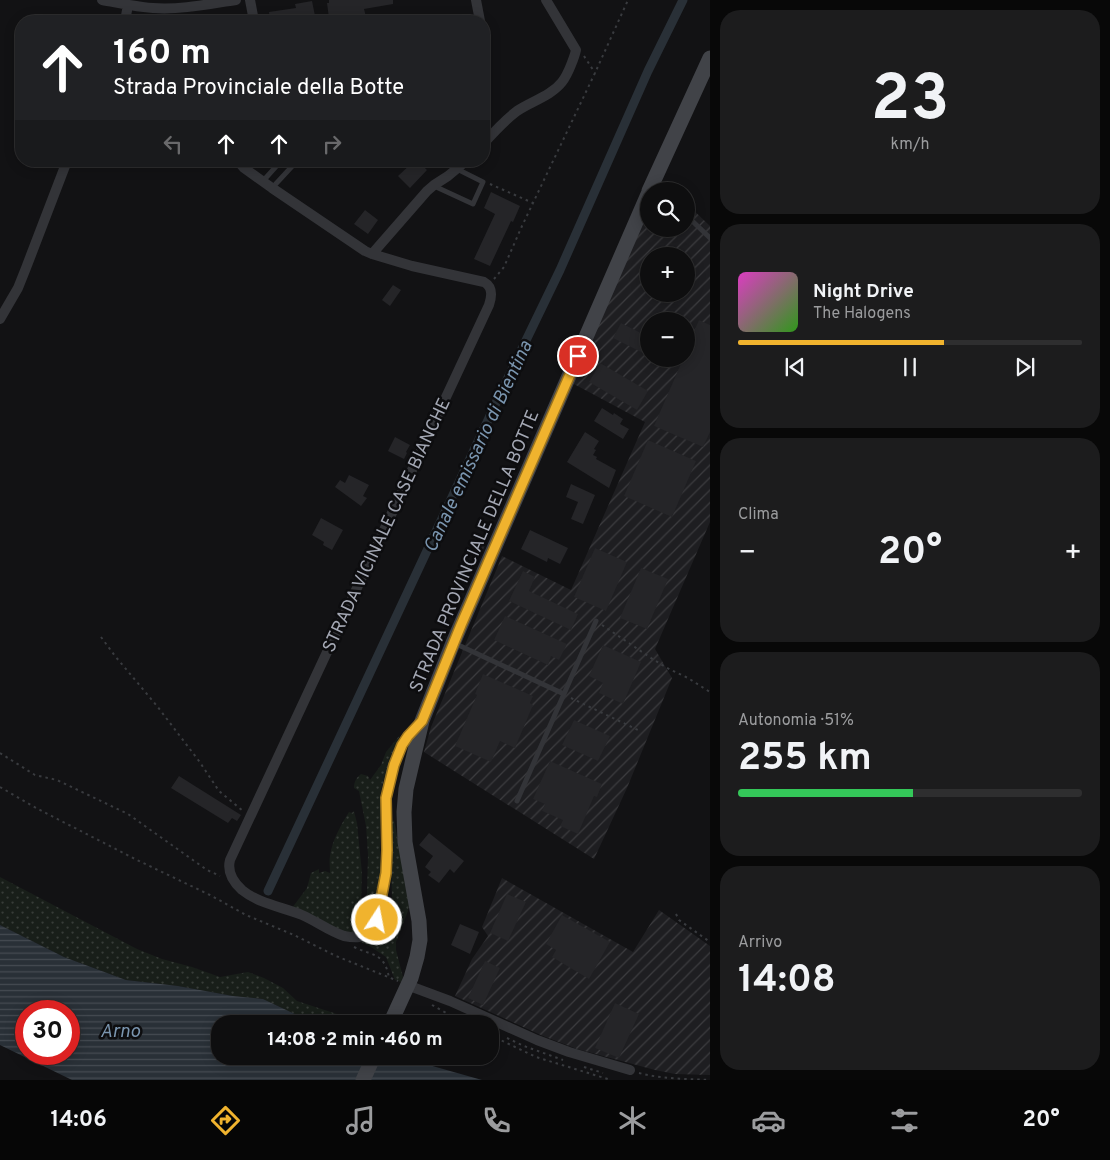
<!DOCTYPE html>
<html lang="it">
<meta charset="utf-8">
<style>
body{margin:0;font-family:Overpass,sans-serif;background:#1c1c1d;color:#f1f3f6;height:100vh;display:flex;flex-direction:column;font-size:19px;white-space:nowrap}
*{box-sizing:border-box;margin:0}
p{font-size:16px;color:#9b9c9e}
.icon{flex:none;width:28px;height:28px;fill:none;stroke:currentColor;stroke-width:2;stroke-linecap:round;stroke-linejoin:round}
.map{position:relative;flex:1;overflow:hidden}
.sheet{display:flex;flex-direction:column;gap:10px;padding:10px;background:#080808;width:400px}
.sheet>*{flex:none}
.hud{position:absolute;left:15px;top:15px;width:475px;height:152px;border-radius:20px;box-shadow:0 2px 12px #0003,0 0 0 1px #2e2e2f;background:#202124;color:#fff;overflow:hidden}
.fabs{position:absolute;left:640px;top:182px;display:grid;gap:10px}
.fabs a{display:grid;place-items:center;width:55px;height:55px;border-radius:50%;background:#0e0e0f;box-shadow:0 2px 12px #0003,0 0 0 1px #2e2e2f;font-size:25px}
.speed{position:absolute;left:15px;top:1000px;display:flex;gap:10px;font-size:25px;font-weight:700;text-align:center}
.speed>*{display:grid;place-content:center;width:65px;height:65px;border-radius:50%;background:#0e0e0f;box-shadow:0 2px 12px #0003,0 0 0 1px #2e2e2f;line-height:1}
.speed .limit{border:8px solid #d22;background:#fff;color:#111}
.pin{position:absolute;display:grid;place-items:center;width:42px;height:42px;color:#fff;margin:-21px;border:2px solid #fff;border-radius:50%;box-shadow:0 1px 5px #0007}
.me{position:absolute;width:55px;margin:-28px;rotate:11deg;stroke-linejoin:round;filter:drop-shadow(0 0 4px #0008)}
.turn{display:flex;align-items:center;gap:18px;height:105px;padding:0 15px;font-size:22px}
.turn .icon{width:65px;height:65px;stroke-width:2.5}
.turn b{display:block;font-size:35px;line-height:42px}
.lanes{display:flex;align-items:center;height:48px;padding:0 15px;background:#0003;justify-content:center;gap:25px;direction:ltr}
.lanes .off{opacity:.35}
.big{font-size:38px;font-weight:700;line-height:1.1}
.sheet .tile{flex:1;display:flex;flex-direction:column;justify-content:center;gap:8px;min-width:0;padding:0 18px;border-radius:20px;background:#1c1c1d}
.sheet .dial{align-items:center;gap:0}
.dial b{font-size:65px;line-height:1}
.song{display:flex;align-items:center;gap:15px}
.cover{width:60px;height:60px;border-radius:8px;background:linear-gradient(135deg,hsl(310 70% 55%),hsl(110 70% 35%))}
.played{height:5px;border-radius:2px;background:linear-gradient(90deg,#f0b32e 60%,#2e2e2f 60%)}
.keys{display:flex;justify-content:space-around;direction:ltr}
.heat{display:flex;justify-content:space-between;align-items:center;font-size:28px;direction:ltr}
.charge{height:8px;border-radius:4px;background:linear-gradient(90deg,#34c759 51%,#2e2e2f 0)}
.trip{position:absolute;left:211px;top:1015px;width:288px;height:50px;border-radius:20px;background:#0e0e0f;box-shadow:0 2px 12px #0003,0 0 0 1px #2e2e2f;font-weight:700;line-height:50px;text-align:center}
.menu{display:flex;height:80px;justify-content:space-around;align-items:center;background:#060606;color:#9b9c9e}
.menu .icon{width:35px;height:35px}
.menu .on{color:#f0b32e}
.menu b{font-size:22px;color:#f1f3f6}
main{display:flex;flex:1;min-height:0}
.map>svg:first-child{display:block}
</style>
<main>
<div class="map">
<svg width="710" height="1080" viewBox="0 0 710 1080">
<defs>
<pattern id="industrial-furrows" width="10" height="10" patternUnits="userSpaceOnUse" patternTransform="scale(1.25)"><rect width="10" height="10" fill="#1e1e21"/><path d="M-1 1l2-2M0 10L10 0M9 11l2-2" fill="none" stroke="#3c3c3f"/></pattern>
<pattern id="green-dots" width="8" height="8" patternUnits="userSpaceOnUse" patternTransform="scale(1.25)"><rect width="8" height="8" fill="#181e19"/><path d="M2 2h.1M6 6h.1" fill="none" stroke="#373c38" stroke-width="1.8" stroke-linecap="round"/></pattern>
<pattern id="water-rules" width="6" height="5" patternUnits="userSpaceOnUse" patternTransform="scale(1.25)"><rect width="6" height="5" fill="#293037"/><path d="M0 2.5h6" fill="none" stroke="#454b52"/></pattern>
</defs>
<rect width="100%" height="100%" fill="#121214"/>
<path fill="url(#industrial-furrows)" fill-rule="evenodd" d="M686 203 710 226V522L655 649 672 678 627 788 594 859 424 752 431 727 502 556 571 590 645 422 572 383 649 209V229H686ZM649 256H686V294H649ZM649 321H686V359H649Z
M502 878 633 952 659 910 710 946V1075L675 1074 655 1070 577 1049 543 1036 455 996 472 959 488 936 482 927Z"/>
<path fill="url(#green-dots)" d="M400 735 383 782 380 796V882L377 905 369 930 355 934 365 914 367 902V892L368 855 366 826 359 791 354 788C354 782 356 778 361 774L368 776 370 780 381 765 386 752Z
M354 811 357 823 362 873 361 904 355 920 354 932 352 934 343 932 292 908 307 888 311 873 319 869V873L325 871 330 873C330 867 329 862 330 856 332 840 341 825 349 812L352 813Z
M394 820 410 901 408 911 396 942V950L403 977 401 982 395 980 386 957 371 947 361 942C365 941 369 941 373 940 384 933 390 911 392 899L390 828 392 822Z
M0 877 137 949 162 959 192 967 220 977 248 972 264 978 283 988 297 1001 343 1016 359 1024H316L263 999 233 996 178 986 126 980 64 957 0 925Z"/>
<path fill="url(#water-rules)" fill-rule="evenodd" d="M0 925 64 957 126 980 178 986 233 996 263 999 316 1024H220V1056H397L482 1080H72L0 1045ZM26 1011H69V1054H26Z"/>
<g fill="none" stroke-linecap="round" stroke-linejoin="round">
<path stroke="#293037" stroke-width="9" d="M268 891 503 388 560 270 648 71 683 0"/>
</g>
<path fill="#252528" d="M329 0H393V4L364 9 366 17 351 20 350 15 329 18 327 3H329Z
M312 1 315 16 285 21H270L269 12 296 8 295 4Z
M414 161H418L427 170 410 188 398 176Z
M491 192 520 206 513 222 511 221 490 266 474 259 495 214 484 208Z
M365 210 378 220 368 234 354 224Z
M393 285 401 290 390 306 382 300Z
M699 320 710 325V432L703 447 654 426 683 359H686V350Z
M621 323 649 337V356L613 338Z
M600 363 648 391 637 410 589 382Z
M602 408 613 415 614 413 623 419 620 424 629 429 623 439 594 421Z
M585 432 599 441 594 449 596 450 593 455 597 457 596 459 616 470 609 488 567 462Z
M395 437 410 445 406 452 407 453 404 459 388 451Z
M648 440 696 461 672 517 624 496Z
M349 475 369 485 363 496 367 498 361 506 335 487 340 480 345 483Z
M571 484 595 495 583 524 571 519 578 502 566 497Z
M321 518 343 530 332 550 323 545 324 542 312 535Z
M530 530 568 548 560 564 548 558 547 562 521 549Z
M482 539 487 541 483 550 478 548Z
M595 548 627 562 606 611 574 597Z
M641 568 668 579 647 629 620 618Z
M523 571 535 577 529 591 578 614 571 630 509 601Z
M505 616 567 644 559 660 551 656 548 665 494 640Z
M603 645 641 662 623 704 599 693 603 683 589 676Z
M483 674 533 696 530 703 533 705 515 748 500 741 491 762 455 746 477 695 475 694Z
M574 720 610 736 598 761 562 745Z
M550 761 602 784 597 797 594 796 578 834 560 826 563 820 542 811 545 804 533 799Z
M179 776 241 815 237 821 232 818 228 823 171 788Z
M429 833 464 861 454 873 450 869 439 883 428 875 431 872 425 867 433 856 419 845Z
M507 894 526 902 508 941 490 933Z
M562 915 610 942 589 979 552 957 556 950 546 944Z
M460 924 479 932 470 954 451 945Z
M485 961 500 968 483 1005 468 998Z
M615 1003 639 1014 619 1058 595 1048Z"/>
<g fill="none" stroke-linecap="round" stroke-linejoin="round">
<path stroke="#393b3f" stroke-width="2" stroke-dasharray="2.5 4" stroke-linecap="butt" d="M584 56 595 73
M490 184 533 203
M494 279 504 267 522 226 595 73 628 0
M602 625 654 660 669 669 688 678 710 692
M101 637 115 656 157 706 199 761 219 791 243 811
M571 698 638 730
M0 753 35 775 57 780 128 814 207 870 220 876
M0 787 38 809 137 860 210 895 246 915 294 935 336 956 398 981
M676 914 679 920 710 942
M354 947C373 956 385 953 389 978
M432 1005 466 1024
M490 1035 536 1057 611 1080
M507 1038 524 1046 563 1060
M584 1067 603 1073
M639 1073C662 1079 687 1079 710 1080"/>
<path stroke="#333438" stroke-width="5" d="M263 181 281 161
M434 186 473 204 483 182 457 169
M272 188 297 161
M686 215 710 238
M454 643 564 694
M517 801 596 621"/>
<path stroke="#333438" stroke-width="10" d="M102 0C119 3 136 7 153 8 181 10 209 4 236 0
M250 0 254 21
M476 0 480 21
M125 21 128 5
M484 143C494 132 505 120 517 111 532 101 551 96 562 82 566 77 569 70 571 65 573 60 575 55 576 50L546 0
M238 161 244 168 272 188 365 251 372 254 412 266 484 282C493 287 492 296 489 305L230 860C227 872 233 882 242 890 259 904 283 907 302 915 316 921 329 931 344 936 349 937 354 938 359 937 369 936 374 928 377 920L386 873 387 850 386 798 389 782 393 765 402 745 408 736 420 722
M372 254 427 191 434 185 448 176 466 161
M0 319 18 288 26 268 67 161
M407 985 450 1001 537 1040 569 1052 630 1070"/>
<path stroke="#414348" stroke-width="15" d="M649 191 710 58
M390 1024 411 978 417 957 420 940 419 921 405 842 404 812 406 789 422 721 453 643 649 192
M363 1080 374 1056"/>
</g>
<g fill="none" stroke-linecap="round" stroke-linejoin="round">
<defs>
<path id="route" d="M377 920 386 873 387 850 386 798 394 765 402 745 408 736 422 721 461 625 578 356"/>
</defs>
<use href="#route" stroke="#9c741e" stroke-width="12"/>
<use href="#route" stroke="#f0b32e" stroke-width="9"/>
</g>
<g text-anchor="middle" stroke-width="5" stroke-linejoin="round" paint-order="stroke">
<g font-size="18" fill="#a4a8b4" stroke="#0d0d0f">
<text transform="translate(386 525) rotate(-65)" y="6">STRADA VICINALE CASE BIANCHE</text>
<text transform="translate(474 551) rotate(-67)" y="6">STRADA PROVINCIALE DELLA BOTTE</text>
</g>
<g font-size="19" font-style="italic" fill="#7a95af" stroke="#0d0d0f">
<text transform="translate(477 446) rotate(-65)" y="7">Canale emissario di Bientina</text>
<text x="120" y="1037">Arno</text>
</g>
</g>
</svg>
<div class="fabs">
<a><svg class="icon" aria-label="search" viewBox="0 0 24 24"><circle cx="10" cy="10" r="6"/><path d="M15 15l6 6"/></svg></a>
<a>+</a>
<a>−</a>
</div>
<div class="speed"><div class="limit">30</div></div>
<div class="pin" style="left:578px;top:356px;background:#d93025"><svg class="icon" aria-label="arrive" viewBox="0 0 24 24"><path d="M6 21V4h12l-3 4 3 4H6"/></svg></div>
<svg class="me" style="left:377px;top:920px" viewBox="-20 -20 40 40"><circle r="17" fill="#f0b32e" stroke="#fff" stroke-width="3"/><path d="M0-11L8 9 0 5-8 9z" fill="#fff"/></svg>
<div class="trip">14:08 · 2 min · 460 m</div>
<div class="hud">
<div class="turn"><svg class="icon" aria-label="ahead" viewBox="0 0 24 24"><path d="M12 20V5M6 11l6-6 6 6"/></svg><div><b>160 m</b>Strada Provinciale della Botte</div></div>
<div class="lanes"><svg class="icon off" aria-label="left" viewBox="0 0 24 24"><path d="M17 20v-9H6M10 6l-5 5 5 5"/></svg><svg class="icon" aria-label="ahead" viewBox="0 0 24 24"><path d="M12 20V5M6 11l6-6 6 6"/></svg><svg class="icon" aria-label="ahead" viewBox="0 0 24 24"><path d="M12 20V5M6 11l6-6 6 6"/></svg><svg class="icon off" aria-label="right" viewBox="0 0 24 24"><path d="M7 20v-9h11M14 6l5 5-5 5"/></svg></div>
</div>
</div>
<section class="sheet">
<div class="tile dial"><b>23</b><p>km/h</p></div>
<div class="tile">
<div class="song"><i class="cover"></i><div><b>Night Drive</b><p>The Halogens</p></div></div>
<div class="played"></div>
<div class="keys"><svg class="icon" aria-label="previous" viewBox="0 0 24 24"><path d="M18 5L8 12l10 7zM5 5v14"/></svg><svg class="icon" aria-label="pause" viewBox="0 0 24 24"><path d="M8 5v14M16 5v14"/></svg><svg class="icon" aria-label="next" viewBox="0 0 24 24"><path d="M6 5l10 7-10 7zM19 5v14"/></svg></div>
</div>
<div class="tile"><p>Clima</p>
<div class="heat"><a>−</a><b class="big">20°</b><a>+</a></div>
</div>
<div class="tile"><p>Autonomia · 51%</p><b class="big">255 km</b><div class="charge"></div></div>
<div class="tile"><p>Arrivo</p><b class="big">14:08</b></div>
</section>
</main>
<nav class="menu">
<b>14:06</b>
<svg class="icon on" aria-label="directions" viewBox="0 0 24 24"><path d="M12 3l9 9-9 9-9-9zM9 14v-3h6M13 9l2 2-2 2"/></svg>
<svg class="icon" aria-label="music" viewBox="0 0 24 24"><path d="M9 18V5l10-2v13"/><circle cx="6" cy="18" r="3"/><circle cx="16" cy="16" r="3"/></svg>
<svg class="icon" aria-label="phone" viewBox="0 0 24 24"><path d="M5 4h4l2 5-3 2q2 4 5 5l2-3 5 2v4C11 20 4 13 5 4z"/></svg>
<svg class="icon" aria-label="climate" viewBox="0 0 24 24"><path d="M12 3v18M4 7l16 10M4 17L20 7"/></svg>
<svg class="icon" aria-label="car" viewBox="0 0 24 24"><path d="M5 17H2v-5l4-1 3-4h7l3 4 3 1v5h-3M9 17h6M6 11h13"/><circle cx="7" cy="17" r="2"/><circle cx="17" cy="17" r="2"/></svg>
<svg class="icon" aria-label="filters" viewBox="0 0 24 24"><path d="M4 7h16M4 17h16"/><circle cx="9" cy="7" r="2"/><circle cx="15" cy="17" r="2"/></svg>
<b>20°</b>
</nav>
